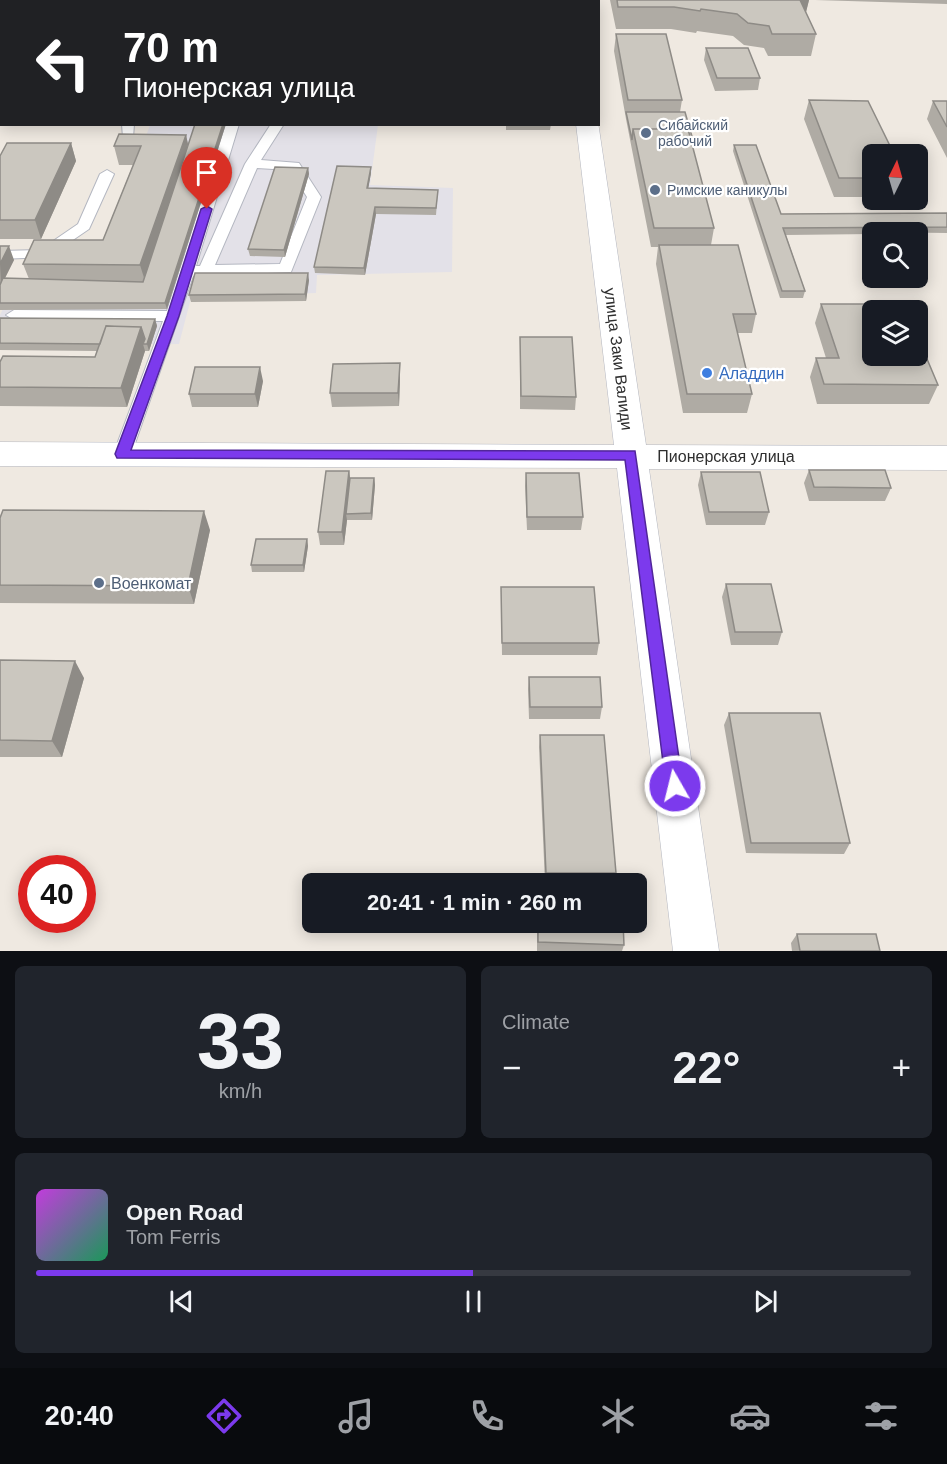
<!DOCTYPE html>
<meta charset="utf-8">
<style>
body{margin:0;font-family:Helvetica,sans-serif;background:#20242c;color:#f1f3f6;height:100vh;display:flex;flex-direction:column;font-size:22px;white-space:nowrap}
*{box-sizing:border-box;margin:0}
p{font-size:20px;color:#9ea1a6}
.icon{flex:none;width:33px;height:33px;fill:none;stroke:currentColor;stroke-width:2;stroke-linecap:round;stroke-linejoin:round}
.map{position:relative;height:951px;overflow:hidden}
.panel{display:flex;flex-direction:column;gap:15px;padding:15px;background:#0d0f14;flex:1}
.panel>*{flex:none}
.banner{position:absolute;left:0px;top:0px;width:600px;height:126px;box-shadow:0 3px 15px #0003;background:#202124;color:#fff;overflow:hidden}
.needle{width:39px;rotate:5deg}
.fabs{position:absolute;left:862px;top:144px;display:grid;gap:12px}
.fabs a{display:grid;place-items:center;width:66px;height:66px;border-radius:9px;background:#171b24;box-shadow:0 3px 15px #0003;font-size:30px}
.speed{position:absolute;left:18px;top:855px;display:flex;gap:12px;font-size:30px;font-weight:700;text-align:center}
.speed>*{display:grid;place-content:center;width:78px;height:78px;border-radius:50%;background:#171b24;box-shadow:0 3px 15px #0003;line-height:1}
.speed .limit{border:9px solid #d22;background:#fff;color:#111}
.pin{position:absolute;display:grid;place-items:center;width:51px;height:51px;color:#fff;margin:-62px -26px;border-radius:50% 50% 50% 0;rotate:-45deg;box-shadow:0 0 6px #0007}
.pin .icon{rotate:45deg}
.me{position:absolute;width:66px;margin:-33px;rotate:352deg;stroke-linejoin:round;filter:drop-shadow(0 0 4px #0008)}
.turn{display:flex;align-items:center;gap:21px;height:126px;padding:0 24px;font-size:27px}
.turn .icon{width:78px;height:78px;stroke-width:2.5}
.turn b{display:block;font-size:42px;line-height:51px}
.big{font-size:45px;font-weight:800;line-height:1.1}
.panel .tile{flex:1;display:flex;flex-direction:column;justify-content:center;gap:9px;min-width:0;padding:0 21px;border-radius:9px;background:#20242c}
.panel .dial{align-items:center;gap:0}
.dial b{font-size:78px;line-height:1}
.song{display:flex;align-items:center;gap:18px}
.cover{width:72px;height:72px;border-radius:9px;background:linear-gradient(135deg,hsl(290 70% 55%),hsl(150 70% 35%))}
.played{height:6px;border-radius:3px;background:linear-gradient(90deg,#7c3aed 50%,#363941 50%)}
.keys{display:flex;justify-content:space-around;direction:ltr}
.heat{display:flex;justify-content:space-between;align-items:center;font-size:33px;direction:ltr}
.panel .tiles{flex:1;display:grid;gap:15px;grid-template-columns:1fr 1fr}
.tile:last-child{grid-column:span 2}
.trip{position:absolute;left:302px;top:873px;width:345px;height:60px;border-radius:9px;background:#171b24;box-shadow:0 3px 15px #0003;font-weight:800;line-height:60px;text-align:center}
.dock{display:flex;height:96px;justify-content:space-around;align-items:center;background:#090b0e;color:#9ea1a6}
.dock .icon{width:42px;height:42px}
.dock .active{color:#7c3aed}
.dock b{font-size:27px;color:#f1f3f6}
.map>svg:first-child{display:block}
</style>
<div class="map">
<svg width="947" height="951" viewBox="0 0 947 951">
<rect width="100%" height="100%" fill="#efe9e1"/>
<path fill="#e3e1e8" d="M150 125H378L370 185 453 188 452 272 317 275 316 293 191 298 179 344 0 346V315L12 290 146 284 140 153Z"/>
<g fill="none" stroke-linecap="round" stroke-linejoin="round">
<defs>
<path id="lane" d="M0 0H56V1L2 3Z
M327 0H337V2H327Z
M122 124H134L133 138H123Z
M226 124H239L196 266H200L245 164 271 124H284L261 160 299 163 321 197 291 272 193 276 131 455 128 460 122 461 116 460 113 455 163 321 14 320 6 315 14 310 167 311ZM257 168 290 170 307 197 280 264 215 265Z
M107 170 114 174 89 229 48 257 0 259V251L40 250 78 224 100 174Z"/>
<path id="street" d="M42 0H62L41 2Z
M0 42H2V54H0Z
M2 81V97L0 98V82Z"/>
<path id="secondary" d="M562 0H582L583 2H563Z
M598 122 646 445 947 446V470L649 469 719 951H673L617 468 0 466V442L614 445 576 124H598Z"/>
</defs>
<use href="#lane" stroke="#b4b7c1" stroke-width="2"/>
<use href="#street" stroke="#b4b7c1" stroke-width="1"/>
<use href="#secondary" stroke="#b4b7c1" stroke-width="1"/>
<use href="#lane" fill="#fff" fill-rule="evenodd"/>
<use href="#street" fill="#fff" fill-rule="evenodd"/>
<use href="#secondary" fill="#fff" fill-rule="evenodd"/>
</g>
<path fill="#afaba4" d="M610 0H809L806 12 816 34 811 56H768L764 48 744 45 733 36 697 31 696 33 671 29H616Z
M815 0H947V4Z
M616 34 682 100 680 112 693 140 692 144 714 228 711 245 756 314 752 333H737L752 394 747 413H683L656 264 658 247H651L626 119 614 51Z
M706 48 760 78 758 90 715 91 704 60Z
M809 100 873 154V197H834L804 119Z
M933 101H947V158L927 119Z
M506 124H551L550 130H506Z
M186 135 188 145 167 309 0 310V246L14 260 5 278 29 279 23 264 103 240 133 165H119L114 146Z
M71 143 76 161 41 239H0V156Z
M734 145 781 214 947 213V233L873 232V234L786 235 805 291 803 298H780L733 151Z
M308 168 309 174 285 257 250 256 248 249Z
M371 173 368 189 438 190 436 215 376 214 365 275 315 273 314 267Z
M309 280 306 301 191 302 189 295Z
M821 304 904 358 938 385 929 404H817L810 377 816 358H826L815 323Z
M0 318 155 319 157 326 149 351H145L127 407 0 406V362L95 357 97 351 0 350Z
M520 337 576 397 575 410 520 409Z
M400 377 399 406 332 407 330 393Z
M263 381 258 407H192L189 394Z
M809 470 891 488 885 501H809L804 483Z
M349 471 350 478H374L375 485 372 520H347L344 545H320L318 532Z
M701 472 769 512 765 525H706L698 485Z
M526 473 583 517 581 530H527L525 486Z
M0 518 210 530 194 604 0 603Z
M307 539 308 546 304 572H252L251 565Z
M726 584 782 632 778 645H731L722 597Z
M501 587 599 643 597 655H502Z
M0 660 84 678 62 757H0Z
M529 677 602 707 600 719H529L528 689Z
M729 713 850 843 844 854 746 853 724 725Z
M540 735 616 873 613 884 545 883 539 747Z
M537 922H623L624 945 622 951H537Z
M797 934 880 951H792L791 943Z"/>
<path fill="#8e8b86" d="M133 0H141V2H132Z
M799 0H809L806 12Z
M223 124H226L167 309 165 303Z
M186 135 190 153 146 284 140 265Z
M71 143 76 161 41 239 35 220Z
M371 167V173L367 195V188Z
M308 168 309 174 285 257 284 250Z
M375 207 376 214 365 275 364 268Z
M9 246 14 260 1 286 0 264Z
M308 273 309 280 306 301 305 294Z
M155 319 157 326 149 351 147 344Z
M141 327 146 344H143L145 351 127 407 121 388Z
M400 363V377L399 406 398 393Z
M260 367 263 381 258 407 255 394Z
M349 471 351 484 346 514 347 520 344 545 342 532Z
M374 478 375 485 372 520 371 513Z
M204 511 210 530 194 604 188 586Z
M307 539 308 546 304 572 303 565Z
M75 661 84 678 62 757 52 741Z"/>
<path fill="#cbc7bf" stroke="#8e8b86" stroke-width="1.5" d="M88 0H133L132 2H87Z
M290 0H304V2H290Z
M370 0H384V2H370Z
M384 0H514V2H384Z
M617 0H800L816 34H772L769 26 748 23 737 14 701 9 700 11 674 7H618Z
M616 34H666L682 100H628Z
M706 48H748L760 78H717Z
M809 100 868 101 894 154H873V178H839Z
M933 101H947V127Z
M626 112H685L693 140H691L688 129H633L632 140Z
M195 124H223L165 303H0V285L3 278 143 282Z
M633 129H688L714 228H654Z
M119 134 186 135 140 265 23 264 34 240H103L141 146H114Z
M7 143H71L35 220H0V156Z
M734 145H756L781 214 947 213V227L783 228 805 291H782Z
M337 166 371 167 367 188 438 190 436 208 375 207 364 268 314 267Z
M275 167 308 168 284 250 248 249Z
M659 245H738L756 314H733L752 394H687Z
M0 246H9L0 264Z
M195 273H308L305 294 189 295Z
M821 304H883L886 310H873V356H903L904 358 927 359 938 385 824 384 816 358H839Z
M0 318 155 319 147 344H143L145 339 141 327 106 326 100 344 0 343Z
M106 326 141 327 121 388 0 387V362L3 356 95 357Z
M520 337H572L576 397 521 396Z
M400 363 398 393H330L333 364Z
M195 367H260L255 394H189Z
M809 470H885L891 488 814 487Z
M326 471H349L342 532H318Z
M701 472H760L769 512H709Z
M526 473H579L583 517H527Z
M350 478H374L371 513 346 514Z
M3 510 204 511 188 586 0 585V518Z
M256 539H307L303 565H251Z
M726 584H771L782 632H735Z
M501 587H594L599 643H502Z
M0 660 75 661 52 741 0 740Z
M529 677H600L602 707H530Z
M729 713H820L850 843H751Z
M540 735H604L616 873H546Z
M538 922H623L624 945 538 942Z
M797 934H876L880 951H800Z"/>
<path fill="#7c3aed" stroke="#51269a" stroke-width="1.5" d="M207 206 212 209 179 316 131 450 635 451 683 786 681 791 675 794 668 791 666 786 625 460 117 458 115 454 167 316 201 209Z"/>
<g fill="#5c6f8a" stroke="#fff" stroke-width="2">
<circle cx="646" cy="133" r="6"/>
<circle cx="655" cy="190" r="6"/>
<circle cx="99" cy="583" r="6"/>
</g>
<circle fill="#3f7fe0" stroke="#fff" stroke-width="2" cx="707" cy="373" r="6"/>
<g text-anchor="middle" stroke-width="4.5" stroke-linejoin="round" paint-order="stroke">
<g font-size="14" fill="#4e5e75" stroke="#fff" text-anchor="start">
<text x="658" y="130">Сибайский<tspan x="658" dy="16">рабочий</tspan></text>
<text x="667" y="195">Римские каникулы</text>
</g>
<g font-size="16" fill="#2e2e2e" stroke="#fff">
<text transform="translate(619 359) rotate(83)" y="6">улица Заки Валиди</text>
<text x="726" y="462">Пионерская улица</text>
</g>
<g font-size="16" fill="#366cbe" stroke="#fff" text-anchor="start">
<text x="719" y="379">Аладдин</text>
</g>
<g font-size="16" fill="#4e5e75" stroke="#fff" text-anchor="start">
<text x="111" y="589">Военкомат</text>
</g>
</g>
</svg>
<div class="fabs">
<a><svg class="needle" viewBox="-14 -14 28 28"><path d="M0-13l5 13h-10z" fill="#e53935"/><path d="M0 13l5-13h-10z" fill="#9ea1a6"/></svg></a>
<a><svg class="icon" aria-label="search" viewBox="0 0 24 24"><circle cx="10" cy="10" r="6"/><path d="M15 15l6 6"/></svg></a>
<a><svg class="icon" aria-label="layers" viewBox="0 0 24 24"><path d="M12 4l9 5-9 5-9-5zM3 14l9 5 9-5"/></svg></a>
</div>
<div class="speed"><div class="limit">40</div></div>
<div class="pin" style="left:207px;top:209px;background:#d93025"><svg class="icon" aria-label="arrive" viewBox="0 0 24 24"><path d="M6 21V4h12l-3 4 3 4H6"/></svg></div>
<svg class="me" style="left:675px;top:786px" viewBox="-20 -20 40 40"><circle r="17" fill="#7c3aed" stroke="#fff" stroke-width="3"/><path d="M0-11L8 9 0 5-8 9z" fill="#fff"/></svg>
<div class="trip">20:41 · 1 min · 260 m</div>
<div class="banner">
<div class="turn"><svg class="icon" aria-label="left" viewBox="0 0 24 24"><path d="M17 20v-9H6M10 6l-5 5 5 5"/></svg><div><b>70 m</b>Пионерская улица</div></div>
</div>
</div>
<section class="panel">
<div class="tiles">
<div class="tile dial"><b>33</b><p>km/h</p></div>
<div class="tile"><p>Climate</p>
<div class="heat"><a>−</a><b class="big">22°</b><a>+</a></div>
</div>
<div class="tile">
<div class="song"><i class="cover"></i><div><b>Open Road</b><p>Tom Ferris</p></div></div>
<div class="played"></div>
<div class="keys"><svg class="icon" aria-label="previous" viewBox="0 0 24 24"><path d="M18 5L8 12l10 7zM5 5v14"/></svg><svg class="icon" aria-label="pause" viewBox="0 0 24 24"><path d="M8 5v14M16 5v14"/></svg><svg class="icon" aria-label="next" viewBox="0 0 24 24"><path d="M6 5l10 7-10 7zM19 5v14"/></svg></div>
</div>
</div>
</section>
<nav class="dock">
<b>20:40</b>
<svg class="icon active" aria-label="directions" viewBox="0 0 24 24"><path d="M12 3l9 9-9 9-9-9zM9 14v-3h6M13 9l2 2-2 2"/></svg>
<svg class="icon" aria-label="music" viewBox="0 0 24 24"><path d="M9 18V5l10-2v13"/><circle cx="6" cy="18" r="3"/><circle cx="16" cy="16" r="3"/></svg>
<svg class="icon" aria-label="phone" viewBox="0 0 24 24"><path d="M5 4h4l2 5-3 2q2 4 5 5l2-3 5 2v4C11 20 4 13 5 4z"/></svg>
<svg class="icon" aria-label="climate" viewBox="0 0 24 24"><path d="M12 3v18M4 7l16 10M4 17L20 7"/></svg>
<svg class="icon" aria-label="car" viewBox="0 0 24 24"><path d="M5 17H2v-5l4-1 3-4h7l3 4 3 1v5h-3M9 17h6M6 11h13"/><circle cx="7" cy="17" r="2"/><circle cx="17" cy="17" r="2"/></svg>
<svg class="icon" aria-label="filters" viewBox="0 0 24 24"><path d="M4 7h16M4 17h16"/><circle cx="9" cy="7" r="2"/><circle cx="15" cy="17" r="2"/></svg>
</nav>
